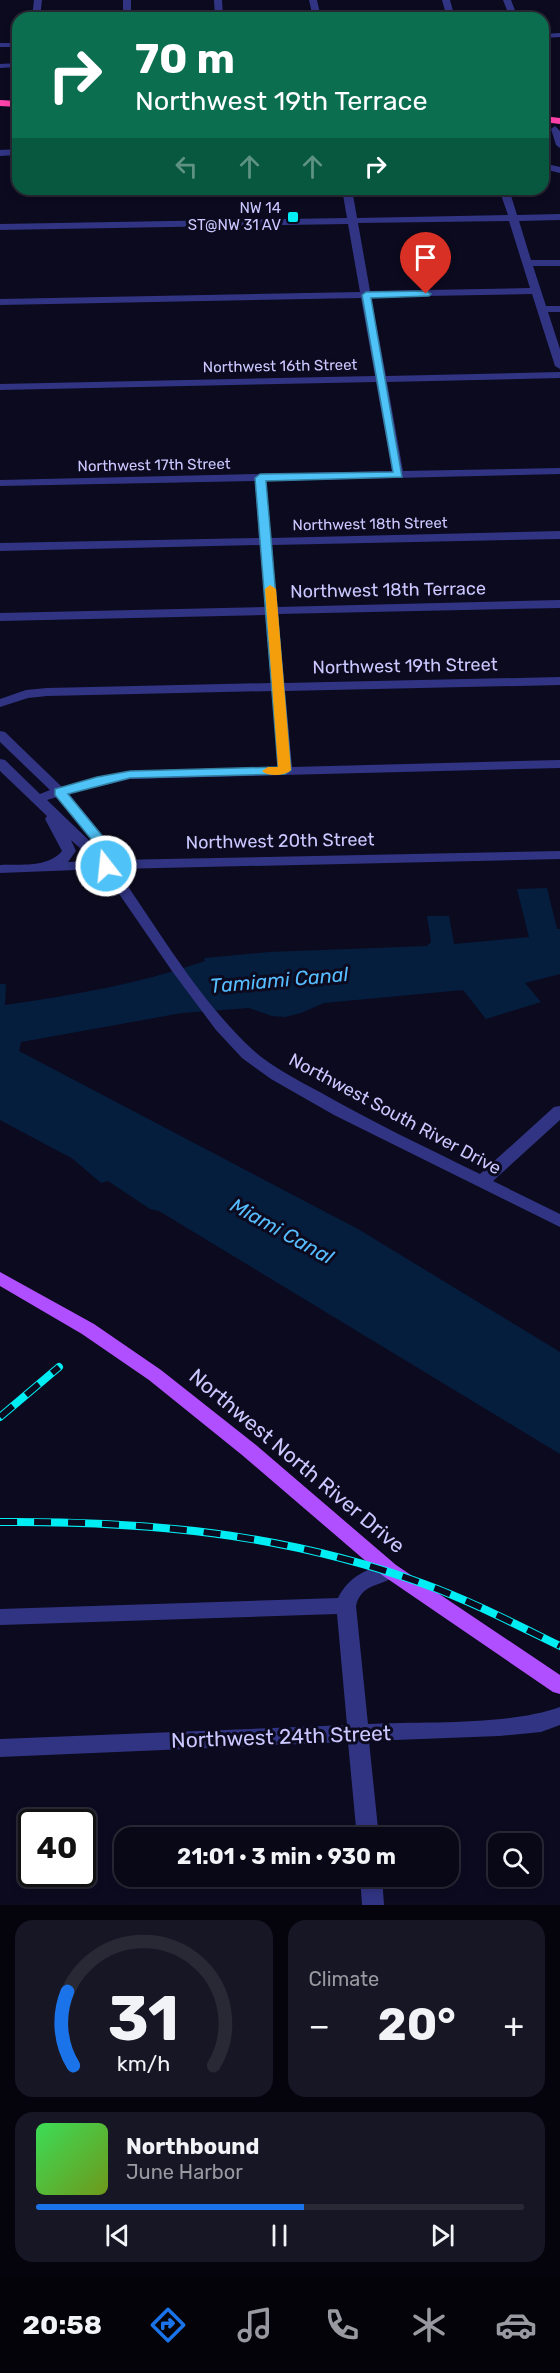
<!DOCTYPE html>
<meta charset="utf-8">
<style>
body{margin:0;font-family:Rubik,sans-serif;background:#171624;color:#f1f3f6;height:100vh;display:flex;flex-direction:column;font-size:22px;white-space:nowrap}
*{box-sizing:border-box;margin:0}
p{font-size:20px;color:#999aa1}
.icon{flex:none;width:33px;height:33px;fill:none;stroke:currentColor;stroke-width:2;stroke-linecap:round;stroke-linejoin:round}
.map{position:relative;height:1905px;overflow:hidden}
.details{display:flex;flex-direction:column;gap:15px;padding:15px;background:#05040d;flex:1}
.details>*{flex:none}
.top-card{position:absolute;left:12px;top:12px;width:537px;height:183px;border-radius:18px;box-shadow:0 3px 9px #0003,0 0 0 2px #292936;background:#0b6e4f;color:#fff;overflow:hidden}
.controls{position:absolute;left:488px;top:1833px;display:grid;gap:12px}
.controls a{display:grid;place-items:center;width:54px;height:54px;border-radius:12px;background:#090817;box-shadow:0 3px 9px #0003,0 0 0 2px #292936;font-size:30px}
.speed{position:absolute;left:18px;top:1809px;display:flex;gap:12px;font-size:30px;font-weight:700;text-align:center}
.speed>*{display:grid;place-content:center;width:78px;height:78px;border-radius:50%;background:#090817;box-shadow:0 3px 9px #0003,0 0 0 2px #292936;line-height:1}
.speed .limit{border:3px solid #111;border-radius:9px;background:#fff;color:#111}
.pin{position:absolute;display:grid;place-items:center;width:51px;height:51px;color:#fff;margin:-62px -26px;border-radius:50% 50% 50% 0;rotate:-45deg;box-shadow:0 0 6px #0007}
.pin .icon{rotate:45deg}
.me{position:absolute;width:66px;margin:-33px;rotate:344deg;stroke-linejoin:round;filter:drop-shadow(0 0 4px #0008)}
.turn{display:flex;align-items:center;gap:21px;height:126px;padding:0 24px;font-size:27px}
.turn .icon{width:78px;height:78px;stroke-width:2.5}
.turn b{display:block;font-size:42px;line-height:51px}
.lanes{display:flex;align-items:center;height:57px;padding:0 24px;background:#0003;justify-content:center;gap:30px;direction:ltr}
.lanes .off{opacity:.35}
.big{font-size:45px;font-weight:700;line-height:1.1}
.details .tile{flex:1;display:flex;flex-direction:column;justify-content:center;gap:9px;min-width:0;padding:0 21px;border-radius:18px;background:#171624}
.details .dial{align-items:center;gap:0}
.dial svg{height:156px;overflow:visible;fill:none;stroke:#292936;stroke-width:7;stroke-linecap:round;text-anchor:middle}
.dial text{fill:#f1f3f6;stroke:none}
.song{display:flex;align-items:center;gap:18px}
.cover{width:72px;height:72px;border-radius:9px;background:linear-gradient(135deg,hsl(130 70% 55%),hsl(80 70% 35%))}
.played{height:6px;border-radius:3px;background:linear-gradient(90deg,#1a73e8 55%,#292936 55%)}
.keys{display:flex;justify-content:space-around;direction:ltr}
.heat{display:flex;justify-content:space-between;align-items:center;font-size:33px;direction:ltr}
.details .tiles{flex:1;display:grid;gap:15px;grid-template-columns:1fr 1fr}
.tile:last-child{grid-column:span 2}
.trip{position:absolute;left:114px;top:1827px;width:345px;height:60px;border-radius:18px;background:#090817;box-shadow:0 3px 9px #0003,0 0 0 2px #292936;font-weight:700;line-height:60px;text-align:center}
.menu{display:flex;height:96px;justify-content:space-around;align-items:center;background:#040309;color:#999aa1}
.menu .icon{width:42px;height:42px}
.menu .current{color:#1a73e8}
.menu b{font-size:27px;color:#f1f3f6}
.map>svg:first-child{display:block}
</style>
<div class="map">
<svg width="560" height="1905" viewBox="0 0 560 1905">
<rect width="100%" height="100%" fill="#0c0a1f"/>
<path fill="#051e3e" d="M547 888 557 929H560V974L525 983 541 1002 486 1019 463 990 324 1003 301 1013 285 1017 272 1016 249 1008 182 1013 21 1042 19 1051 358 1229 560 1352V1454L159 1211 150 1209 108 1181 101 1183 73 1159 0 1120V984H6L5 1005C73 995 139 984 205 961L204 958 269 952 427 946 431 942 427 916H449L454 944 529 937 517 889Z"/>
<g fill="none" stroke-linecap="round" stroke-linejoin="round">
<path fill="#313482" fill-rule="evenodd" d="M34 0H42L40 18H32Z
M123 0H131V18H123Z
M214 0H222L223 18H215Z
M309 0H317L321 18H313Z
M442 0H450L455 18H447Z
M503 0H511L518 18H510Z
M560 33V37L543 38V34Z
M0 43H18V47H0Z
M18 63V67L0 68V64Z
M543 94 547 97 548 104H543Z
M555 126 560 131V148L556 145 551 129Z
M18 149V155L0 156V150Z
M543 163 560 167V173L543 169Z
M342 189H352L357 218 508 215 499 189H509L517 215 560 214V220L519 221 531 260H560V266H533L546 306H560V312H548L560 349V369L555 366 532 294 371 297 386 376 560 372V378L387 382 403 471 560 468V474L266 481 271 538 560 531V539L272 545 277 607 560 600V608L278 614 284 683 560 677V685L285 691 292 767 560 760V768L130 779 69 794 114 849V860L560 851V859L116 869C156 926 201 1003 253 1050 272 1067 296 1079 318 1091 370 1121 425 1147 480 1174L554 1107 560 1106V1120L493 1181 560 1214V1227L334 1115 271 1079 242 1058 216 1030 172 971 102 869 0 873V865C20 864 48 868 62 851L45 819 47 816 0 771V759L5 760 40 794 50 790 0 742V731L5 732 62 787 130 771 278 767 272 691 47 696 28 698 0 707V699L26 690 47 688 271 683 265 615 0 621V613L265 607 260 545 0 551V543L259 538 255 481 0 486V480L392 471 376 382 0 390V384L375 376 361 298 0 305V299L360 292 348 224 0 230V224L347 218ZM509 221 530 288 370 291 358 223ZM57 797 100 849V851L47 800ZM71 840 94 861 68 862 76 851Z
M389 1562 396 1565 399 1570C390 1588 362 1579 356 1606L368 1724C425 1721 507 1726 560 1707V1725L541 1732 499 1736 369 1741 379 1838H357L348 1742 0 1757V1739L347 1725 337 1614 0 1625V1609L338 1598C349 1576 366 1570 389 1562Z
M360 1876H382L384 1905H362Z"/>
<path fill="#b04fff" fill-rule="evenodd" d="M0 1272 94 1324 161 1370 256 1445 396 1565 560 1675V1694L553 1692 382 1575 242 1455 149 1380 82 1334 0 1286Z"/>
<path fill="#ff43ab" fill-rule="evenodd" d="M0 100 18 101V107L0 106Z
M543 116 560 118V124L543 122Z"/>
<defs>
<path id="rail" d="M0 1417 59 1367
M0 1522C147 1521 284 1533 424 1584 471 1601 515 1624 560 1646"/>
</defs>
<use href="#rail" stroke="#00edf3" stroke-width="8"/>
<use href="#rail" stroke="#0c0a1f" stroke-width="6" stroke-dasharray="17" stroke-linecap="butt"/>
</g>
<path fill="#4fc3f7" stroke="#337fa1" stroke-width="1.5" d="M426 291 431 294 429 296 371 298 402 477 266 481 291 770 285 774 130 778 68 794 113 849V866L106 870 102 869 100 850 55 795V789L97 777 130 771 278 767 255 478 260 474 393 472 362 295 366 292Z"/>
<path fill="#f59e0b" d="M270 585 276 589 291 770C285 776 268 777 262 771L268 767H278L265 589Z"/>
<rect fill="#00edf3" stroke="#0c0a1f" stroke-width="2" x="287" y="211" width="12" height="12" rx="3"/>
<g text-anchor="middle" stroke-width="6" stroke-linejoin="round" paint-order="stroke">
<g font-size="15" fill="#cac8ff" stroke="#0c0a1f" text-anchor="end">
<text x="281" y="213">NW 14<tspan x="281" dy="17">ST@NW 31 AV</tspan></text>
</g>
<g font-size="15" fill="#cac8ff" stroke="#0c0a1f">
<text transform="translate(280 366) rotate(-1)" y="5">Northwest 16th Street</text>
<text transform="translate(154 465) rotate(-1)" y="5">Northwest 17th Street</text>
<text transform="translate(370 524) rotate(-1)" y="5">Northwest 18th Street</text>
</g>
<g font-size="18" fill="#cac8ff" stroke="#0c0a1f">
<text transform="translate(388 590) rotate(-1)" y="6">Northwest 18th Terrace</text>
<text transform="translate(405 666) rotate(-1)" y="6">Northwest 19th Street</text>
<text transform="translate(280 841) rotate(-1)" y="6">Northwest 20th Street</text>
<text transform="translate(395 1114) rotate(28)" y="6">Northwest South River Drive</text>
</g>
<g font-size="20" font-style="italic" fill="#56bdff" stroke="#0c0a1f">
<text transform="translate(279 980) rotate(-5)" y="7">Tamiami Canal</text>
<text transform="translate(282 1231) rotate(29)" y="7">Miami Canal</text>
</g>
<g font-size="21" fill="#cac8ff" stroke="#0c0a1f">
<text transform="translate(297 1461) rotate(40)" y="7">Northwest North River Drive</text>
<text transform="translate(281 1737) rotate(-2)" y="7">Northwest 24th Street</text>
</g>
</g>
</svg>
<div class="controls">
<a><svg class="icon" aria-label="search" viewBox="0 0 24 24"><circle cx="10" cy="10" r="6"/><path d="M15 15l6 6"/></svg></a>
</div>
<div class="speed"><div class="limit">40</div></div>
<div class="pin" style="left:426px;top:294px;background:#d93025"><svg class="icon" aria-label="arrive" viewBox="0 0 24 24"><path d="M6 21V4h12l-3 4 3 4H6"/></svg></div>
<svg class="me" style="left:106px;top:866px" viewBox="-20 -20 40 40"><circle r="17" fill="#4fc3f7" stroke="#fff" stroke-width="3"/><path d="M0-11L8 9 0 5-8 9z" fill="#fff"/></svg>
<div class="trip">21:01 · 3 min · 930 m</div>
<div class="top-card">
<div class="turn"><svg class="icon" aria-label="right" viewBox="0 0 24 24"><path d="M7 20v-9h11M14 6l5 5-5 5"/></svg><div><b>70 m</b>Northwest 19th Terrace</div></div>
<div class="lanes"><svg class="icon off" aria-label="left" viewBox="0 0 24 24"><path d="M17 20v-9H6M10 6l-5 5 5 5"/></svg><svg class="icon off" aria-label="ahead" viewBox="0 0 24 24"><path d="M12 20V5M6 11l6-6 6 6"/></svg><svg class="icon off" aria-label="ahead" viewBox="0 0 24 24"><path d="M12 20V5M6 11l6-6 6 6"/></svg><svg class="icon" aria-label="right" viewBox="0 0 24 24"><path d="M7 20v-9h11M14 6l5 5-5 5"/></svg></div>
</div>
</div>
<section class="details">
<div class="tiles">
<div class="tile dial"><svg viewBox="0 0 100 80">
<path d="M14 69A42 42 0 1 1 86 69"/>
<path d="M14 69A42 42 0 0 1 11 31" stroke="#1a73e8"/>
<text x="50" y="56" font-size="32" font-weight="700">31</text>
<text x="50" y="72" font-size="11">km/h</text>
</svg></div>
<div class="tile"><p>Climate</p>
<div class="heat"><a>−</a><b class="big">20°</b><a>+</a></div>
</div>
<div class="tile">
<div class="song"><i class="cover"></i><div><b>Northbound</b><p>June Harbor</p></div></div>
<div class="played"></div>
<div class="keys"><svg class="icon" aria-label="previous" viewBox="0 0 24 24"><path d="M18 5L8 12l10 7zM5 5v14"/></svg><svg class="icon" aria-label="pause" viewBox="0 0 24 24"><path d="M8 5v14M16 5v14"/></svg><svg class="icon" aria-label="next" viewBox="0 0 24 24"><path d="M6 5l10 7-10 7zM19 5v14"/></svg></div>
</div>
</div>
</section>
<nav class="menu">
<b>20:58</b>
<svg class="icon current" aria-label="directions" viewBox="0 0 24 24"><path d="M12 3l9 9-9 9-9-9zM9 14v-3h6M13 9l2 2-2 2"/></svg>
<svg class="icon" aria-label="music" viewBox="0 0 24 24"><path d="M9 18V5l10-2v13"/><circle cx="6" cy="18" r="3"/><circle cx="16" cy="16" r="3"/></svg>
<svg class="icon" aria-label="phone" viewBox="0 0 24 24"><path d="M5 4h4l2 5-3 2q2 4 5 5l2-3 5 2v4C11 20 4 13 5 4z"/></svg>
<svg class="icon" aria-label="climate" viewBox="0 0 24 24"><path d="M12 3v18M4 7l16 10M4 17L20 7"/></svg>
<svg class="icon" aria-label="car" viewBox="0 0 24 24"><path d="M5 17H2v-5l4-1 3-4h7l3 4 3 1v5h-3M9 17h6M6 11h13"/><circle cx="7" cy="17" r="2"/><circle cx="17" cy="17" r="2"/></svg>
</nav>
